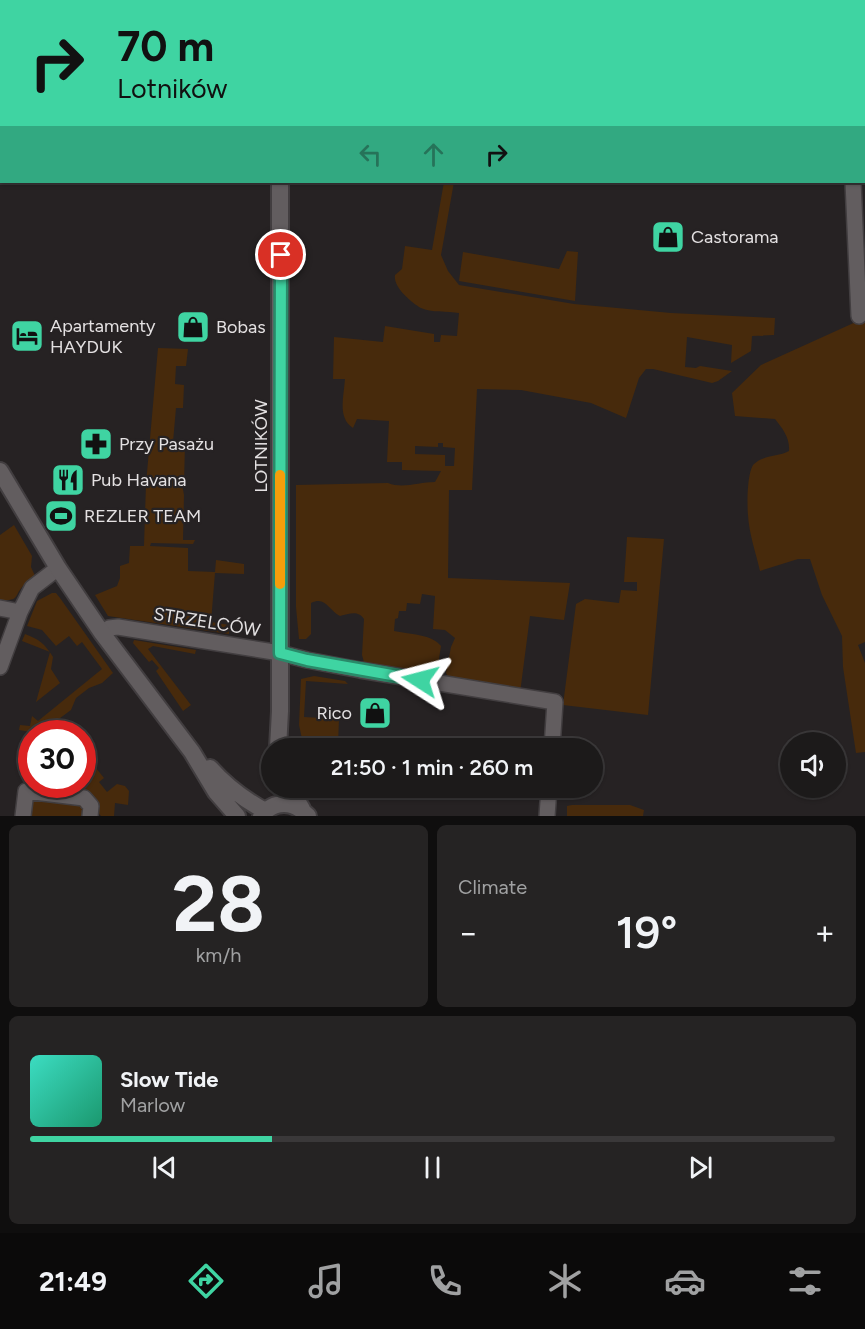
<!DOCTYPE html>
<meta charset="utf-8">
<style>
body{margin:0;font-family:Figtree,sans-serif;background:#252323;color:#f1f3f6;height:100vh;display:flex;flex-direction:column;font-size:22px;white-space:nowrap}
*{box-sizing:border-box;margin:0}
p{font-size:20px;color:#a0a1a2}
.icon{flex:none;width:33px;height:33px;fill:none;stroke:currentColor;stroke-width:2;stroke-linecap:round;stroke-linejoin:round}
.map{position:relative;height:816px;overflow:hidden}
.side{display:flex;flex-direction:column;gap:9px;padding:9px;background:#0f0e0e;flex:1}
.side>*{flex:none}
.banner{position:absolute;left:0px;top:0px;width:866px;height:183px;box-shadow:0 2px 4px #0004,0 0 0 2px #3a3839;background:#3fd4a2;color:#111;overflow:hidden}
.buttons{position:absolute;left:780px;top:732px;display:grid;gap:12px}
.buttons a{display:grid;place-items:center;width:66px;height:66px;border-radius:50%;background:#1c1a1a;box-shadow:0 2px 4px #0004,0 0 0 2px #3a3839;font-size:30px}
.speed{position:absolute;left:18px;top:720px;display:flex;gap:12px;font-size:30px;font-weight:700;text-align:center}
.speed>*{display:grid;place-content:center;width:78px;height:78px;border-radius:50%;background:#1c1a1a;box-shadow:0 2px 4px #0004,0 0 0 2px #3a3839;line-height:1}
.speed .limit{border:9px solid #d22;background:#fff;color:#111}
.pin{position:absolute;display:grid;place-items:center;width:51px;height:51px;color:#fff;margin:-26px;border:3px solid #fff;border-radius:50%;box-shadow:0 2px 6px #0007}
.me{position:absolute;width:66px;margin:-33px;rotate:279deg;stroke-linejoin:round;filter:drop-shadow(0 0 4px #0008)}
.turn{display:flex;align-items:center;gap:21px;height:126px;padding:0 18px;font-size:27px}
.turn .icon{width:78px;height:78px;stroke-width:2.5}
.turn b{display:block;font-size:42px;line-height:51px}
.lanes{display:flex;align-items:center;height:57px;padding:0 18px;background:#0003;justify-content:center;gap:30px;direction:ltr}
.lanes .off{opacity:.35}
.big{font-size:45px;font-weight:600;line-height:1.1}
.side .widget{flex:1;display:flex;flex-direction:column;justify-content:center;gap:9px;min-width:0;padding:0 21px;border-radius:9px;background:#252323}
.side .dial{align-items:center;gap:0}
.dial b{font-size:78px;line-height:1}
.song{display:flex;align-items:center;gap:18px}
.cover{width:72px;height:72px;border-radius:9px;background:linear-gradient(135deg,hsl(170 70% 55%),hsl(160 70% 35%))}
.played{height:6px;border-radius:3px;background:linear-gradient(90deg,#3fd4a2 30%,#3a3839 30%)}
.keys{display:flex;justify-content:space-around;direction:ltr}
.heat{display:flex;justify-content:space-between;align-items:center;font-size:33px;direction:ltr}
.side .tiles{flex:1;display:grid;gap:9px;grid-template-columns:1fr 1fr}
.widget:last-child{grid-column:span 2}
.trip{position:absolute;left:261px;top:738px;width:342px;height:60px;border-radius:30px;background:#1c1a1a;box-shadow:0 2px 4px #0004,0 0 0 2px #3a3839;font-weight:600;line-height:60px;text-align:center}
.dock{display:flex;height:96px;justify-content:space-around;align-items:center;background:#0b0a0a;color:#a0a1a2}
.dock .icon{width:42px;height:42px}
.dock .active{color:#3fd4a2}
.dock b{font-size:27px;color:#f1f3f6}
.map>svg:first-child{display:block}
</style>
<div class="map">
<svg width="865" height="816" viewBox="0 0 865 816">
<rect width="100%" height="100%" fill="#262223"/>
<path fill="#472a0c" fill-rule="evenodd" d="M444 182H454L441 255 448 271 459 285 574 304 671 313 775 318 774 335 752 336 751 351 731 363 732 345 687 337 685 367 696 368 700 366 732 371 718 381 712 383 653 369H646L639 378 626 418 591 403 521 390 477 389 472 490H449L448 578 570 583 564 620 530 616 520 693 450 681 446 673 451 647 455 638 445 630 433 629 435 596 422 594 420 604 407 603 406 611H399L398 618 395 619 394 631C408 634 432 634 441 646L436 677 365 666 362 655 364 619C358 610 349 614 340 616 328 610 326 596 311 603V634L306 639H299L296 607V485L388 483C403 489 419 482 435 482L441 471 402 470V462H387L389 421 357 419 353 428C337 418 344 396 345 379H333L334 337 383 342 385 326 434 334V342H440L441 335 457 336 459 313C448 311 431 313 421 308 411 302 393 287 395 275L402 269 405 246 432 250ZM438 443H443V447L455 448 454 466H445V455L415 454V446L438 447Z
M567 251 578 252 575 301 459 281 463 252 559 269Z
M865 320V642L858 645 865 663V752L856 753 843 667 842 636 822 595 810 559H798L760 571C756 553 749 534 748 515 747 505 747 471 754 464 763 455 778 457 789 451 790 438 783 429 775 419L735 416 732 393 761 365 858 321Z
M158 348 188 349 186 366H176L175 384 184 385 183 408H176L173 442 185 443 184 484H182L184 495 183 540H195L193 544 151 543 150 546 188 548V571L215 572 216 560 244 564V574L215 573 211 622 229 625V634L108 616 95 595 117 586 120 578V566L129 563 130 546H144L146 484Z
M14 525 32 556 31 567 35 576C32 582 29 581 24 585 13 596 21 601 0 600V535Z
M627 537 664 539 648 715 563 705 576 604 585 599 619 603 621 590 637 591V582H624Z
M52 593H56L60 598 113 673 102 683 89 688 76 698 71 710 56 721 66 733H37L19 730 20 725 30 726 32 716 38 721 102 669 82 642 77 646 69 636 56 646 42 630 27 626 37 601Z
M25 634C39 639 45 644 53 657L51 669 60 683 36 702 50 652 22 641Z
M134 640 196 650 195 654 153 646 148 649 191 705 183 711 156 671 159 668 152 660 149 662 133 643Z
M314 676 345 681 348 684 306 681 304 717 339 719 338 745 345 746V748H304L299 725 301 679Z
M83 752 104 778 99 782 107 792 117 784 125 786 129 791 128 805 115 803 114 816H101L76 790 77 785 82 784Z
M32 798 78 802 83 807V816H29Z
M572 805H630L644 810 643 816H567V806Z"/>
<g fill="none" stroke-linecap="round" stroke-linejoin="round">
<defs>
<path id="minor" d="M547 0 555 2
M833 0V2
M853 182 859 316
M0 608 20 612
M102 633 109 628 118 627 280 653 307 660 360 670 555 702 552 748
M0 667 20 612 32 588 58 568
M23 816 26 791 84 798 91 806 90 816
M547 816 549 788"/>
<path id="tertiary" d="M299 2V0
M0 471 58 568 102 633 192 752 216 792 237 816
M278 748 280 711V182
M210 768C227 787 243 799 265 811
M293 788 295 797 302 809
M261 816C275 799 294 801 308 816"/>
</defs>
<use href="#minor" stroke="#423e40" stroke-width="18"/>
<use href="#tertiary" stroke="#423e40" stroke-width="20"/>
<use href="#minor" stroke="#625d5f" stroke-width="15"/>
<use href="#tertiary" stroke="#625d5f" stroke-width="16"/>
</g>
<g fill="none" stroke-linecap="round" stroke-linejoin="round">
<defs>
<path id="route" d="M281 255 280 653 307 660 420 680"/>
</defs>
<use href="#route" stroke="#298a69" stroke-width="15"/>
<use href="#route" stroke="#3fd4a2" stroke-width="10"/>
<path stroke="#f59e0b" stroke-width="10" d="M280 584V475"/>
</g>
<defs>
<symbol id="shop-square" viewBox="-11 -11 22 22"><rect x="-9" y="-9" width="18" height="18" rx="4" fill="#3fd4a2" stroke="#262223"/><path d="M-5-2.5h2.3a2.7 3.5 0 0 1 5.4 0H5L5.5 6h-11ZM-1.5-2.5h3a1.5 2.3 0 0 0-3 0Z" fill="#111"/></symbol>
<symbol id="hotel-square" viewBox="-11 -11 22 22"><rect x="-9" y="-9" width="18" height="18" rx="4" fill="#3fd4a2" stroke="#262223"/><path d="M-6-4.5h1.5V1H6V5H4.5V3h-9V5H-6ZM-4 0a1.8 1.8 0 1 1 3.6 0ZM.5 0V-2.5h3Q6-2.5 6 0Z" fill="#111"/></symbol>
<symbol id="pharmacy-square" viewBox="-11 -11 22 22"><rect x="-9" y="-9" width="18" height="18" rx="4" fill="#3fd4a2" stroke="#262223"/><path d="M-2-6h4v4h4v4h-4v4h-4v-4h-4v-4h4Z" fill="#111"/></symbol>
<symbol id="restaurant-square" viewBox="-11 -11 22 22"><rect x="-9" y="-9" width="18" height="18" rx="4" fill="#3fd4a2" stroke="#262223"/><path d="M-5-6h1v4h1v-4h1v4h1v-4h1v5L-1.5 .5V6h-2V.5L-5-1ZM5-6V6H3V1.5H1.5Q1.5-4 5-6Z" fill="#111"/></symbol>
<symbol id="stadium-square" viewBox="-11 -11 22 22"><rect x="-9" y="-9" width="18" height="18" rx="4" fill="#3fd4a2" stroke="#262223"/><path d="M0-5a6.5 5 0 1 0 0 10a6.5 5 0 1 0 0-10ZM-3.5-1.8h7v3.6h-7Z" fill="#111"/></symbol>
</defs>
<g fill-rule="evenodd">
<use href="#shop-square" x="649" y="218" width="38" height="38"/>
<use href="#shop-square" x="174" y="308" width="38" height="38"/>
<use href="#hotel-square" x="8" y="317" width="38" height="38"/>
<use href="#pharmacy-square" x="77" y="425" width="38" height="38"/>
<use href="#restaurant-square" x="49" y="461" width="38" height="38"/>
<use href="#stadium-square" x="42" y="497" width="38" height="38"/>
<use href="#shop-square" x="356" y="694" width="38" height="38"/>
</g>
<g text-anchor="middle" stroke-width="4.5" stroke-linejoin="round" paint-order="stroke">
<g font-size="18" fill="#e4e1e2" stroke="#262223" text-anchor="start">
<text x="691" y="243">Castorama</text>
<text x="50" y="332">Apartamenty<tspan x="50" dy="21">HAYDUK</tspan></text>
<text x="216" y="333">Bobas</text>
<text x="119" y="450">Przy Pasażu</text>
<text x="91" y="486">Pub Havana</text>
<text x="84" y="522">REZLER TEAM</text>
<text x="352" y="719" text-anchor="end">Rico</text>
</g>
<g font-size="18" fill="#e4e1e2" stroke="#262223">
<text transform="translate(261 446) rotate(-90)" y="6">LOTNIKÓW</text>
<text transform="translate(207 622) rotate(9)" y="6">STRZELCÓW</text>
</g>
</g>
</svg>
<div class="buttons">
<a><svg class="icon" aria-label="sound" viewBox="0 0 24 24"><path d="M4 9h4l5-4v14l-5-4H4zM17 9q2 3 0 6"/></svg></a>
</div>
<div class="speed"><div class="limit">30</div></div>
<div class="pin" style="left:281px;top:255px;background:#d93025"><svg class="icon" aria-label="arrive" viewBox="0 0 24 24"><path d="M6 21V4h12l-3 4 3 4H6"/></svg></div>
<svg class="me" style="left:420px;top:680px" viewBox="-20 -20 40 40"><path d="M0-17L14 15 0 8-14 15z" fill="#3fd4a2" stroke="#fff" stroke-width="4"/></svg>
<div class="trip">21:50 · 1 min · 260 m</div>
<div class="banner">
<div class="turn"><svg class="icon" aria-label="right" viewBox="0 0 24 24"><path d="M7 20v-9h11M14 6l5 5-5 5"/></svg><div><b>70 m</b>Lotników</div></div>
<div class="lanes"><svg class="icon off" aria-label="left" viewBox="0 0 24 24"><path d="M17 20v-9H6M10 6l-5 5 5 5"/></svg><svg class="icon off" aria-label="ahead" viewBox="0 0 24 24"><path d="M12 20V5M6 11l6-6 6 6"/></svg><svg class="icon" aria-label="right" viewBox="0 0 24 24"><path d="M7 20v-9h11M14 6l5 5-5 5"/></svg></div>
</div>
</div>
<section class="side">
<div class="tiles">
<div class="widget dial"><b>28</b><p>km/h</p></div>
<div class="widget"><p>Climate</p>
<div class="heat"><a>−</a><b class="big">19°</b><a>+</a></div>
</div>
<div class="widget">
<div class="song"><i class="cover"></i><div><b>Slow Tide</b><p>Marlow</p></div></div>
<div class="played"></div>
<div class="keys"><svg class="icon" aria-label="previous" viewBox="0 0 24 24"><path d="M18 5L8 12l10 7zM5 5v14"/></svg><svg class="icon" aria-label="pause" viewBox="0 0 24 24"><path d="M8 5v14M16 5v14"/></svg><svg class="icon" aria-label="next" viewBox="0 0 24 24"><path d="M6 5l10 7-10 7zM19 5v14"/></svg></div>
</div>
</div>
</section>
<nav class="dock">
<b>21:49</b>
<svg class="icon active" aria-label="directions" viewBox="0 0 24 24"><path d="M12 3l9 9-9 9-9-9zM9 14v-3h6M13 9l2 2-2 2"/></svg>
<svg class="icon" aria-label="music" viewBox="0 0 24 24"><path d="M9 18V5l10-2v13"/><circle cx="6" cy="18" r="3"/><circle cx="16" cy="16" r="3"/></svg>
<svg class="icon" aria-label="phone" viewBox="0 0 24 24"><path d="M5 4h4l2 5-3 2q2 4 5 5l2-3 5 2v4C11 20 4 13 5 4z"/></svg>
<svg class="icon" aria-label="climate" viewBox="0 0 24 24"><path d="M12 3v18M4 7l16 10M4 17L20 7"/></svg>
<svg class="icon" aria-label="car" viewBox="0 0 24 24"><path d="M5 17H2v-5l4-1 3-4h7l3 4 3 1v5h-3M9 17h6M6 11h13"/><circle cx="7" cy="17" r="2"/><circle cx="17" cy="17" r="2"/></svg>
<svg class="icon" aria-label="filters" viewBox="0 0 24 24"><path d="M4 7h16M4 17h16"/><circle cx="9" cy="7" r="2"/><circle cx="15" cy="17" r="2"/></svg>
</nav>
